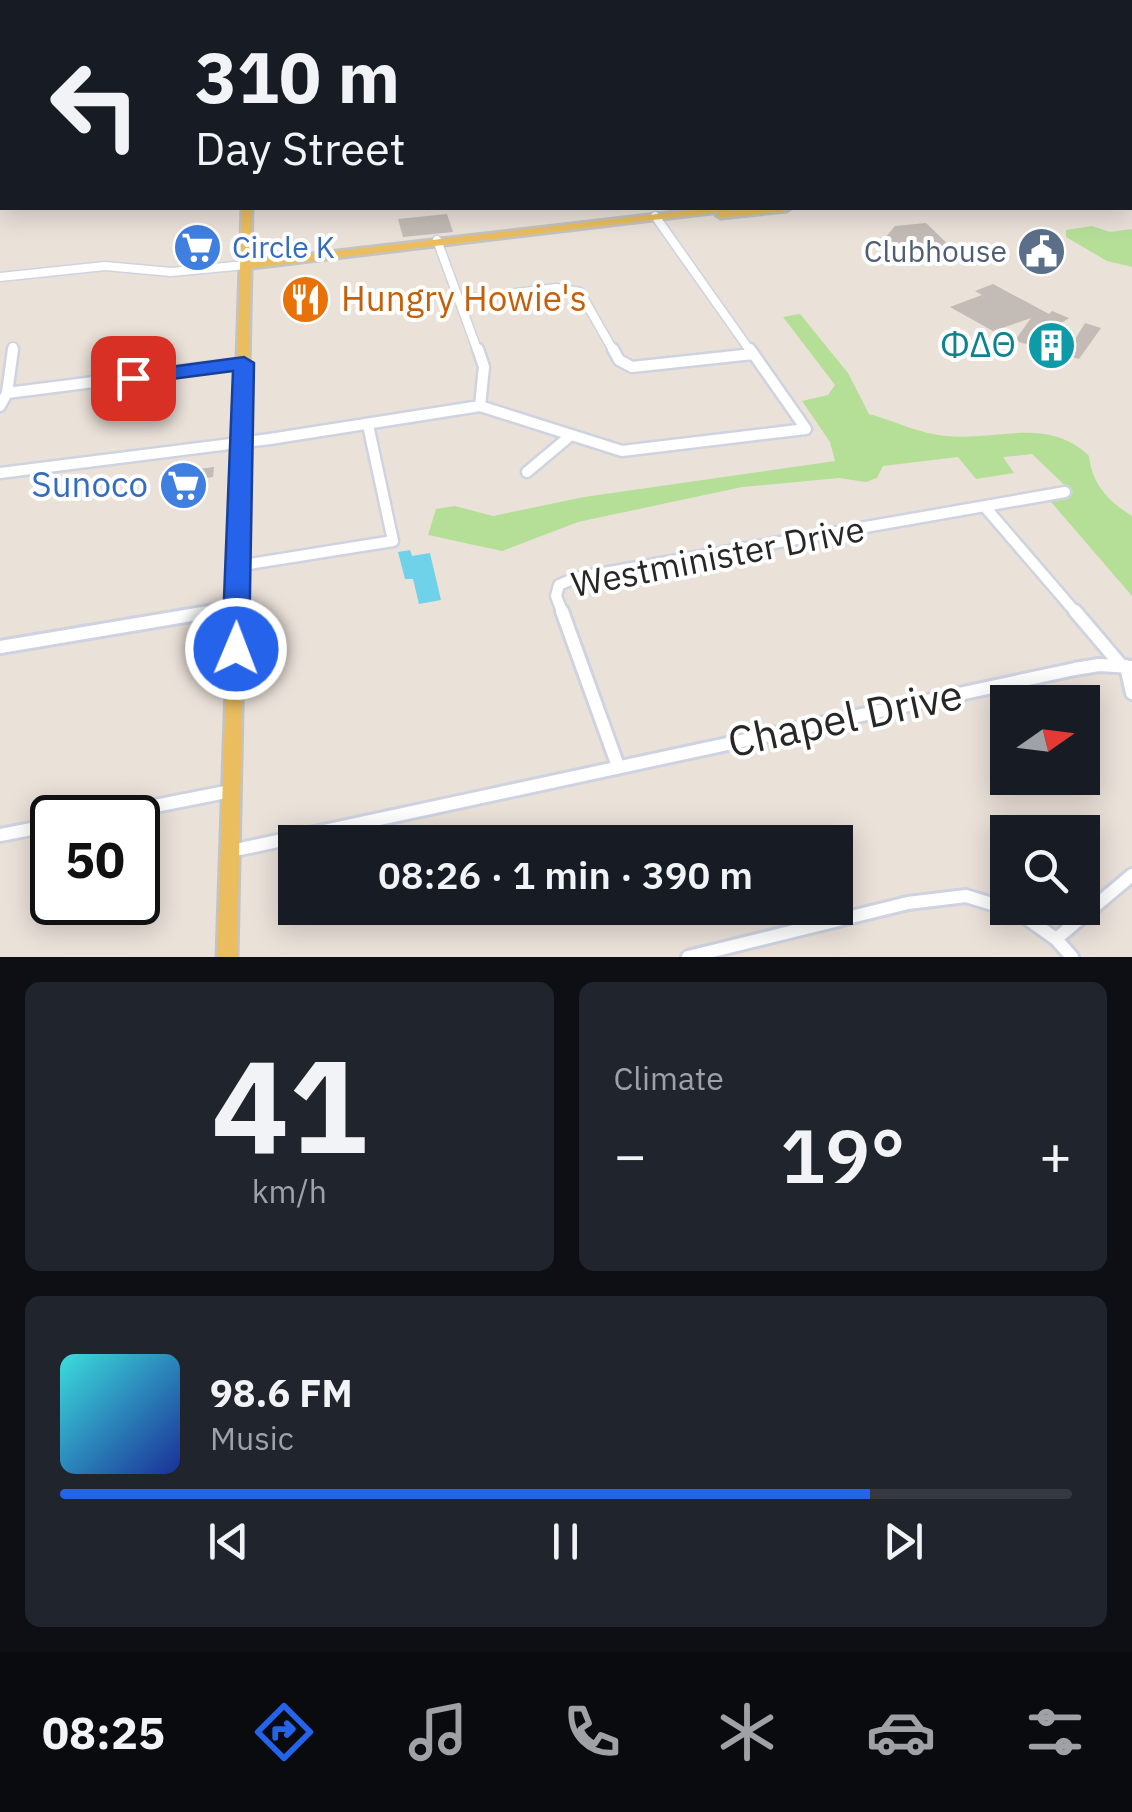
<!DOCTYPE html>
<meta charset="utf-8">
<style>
body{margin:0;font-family:"IBM Plex Sans",sans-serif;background:#20242c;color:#f1f3f6;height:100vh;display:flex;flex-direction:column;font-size:38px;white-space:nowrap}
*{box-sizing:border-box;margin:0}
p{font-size:32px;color:#9ea1a6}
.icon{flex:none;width:55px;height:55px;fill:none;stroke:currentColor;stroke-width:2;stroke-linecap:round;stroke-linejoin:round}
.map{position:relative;height:957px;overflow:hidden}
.side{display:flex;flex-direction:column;gap:25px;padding:25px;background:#0d0f14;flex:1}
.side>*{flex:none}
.banner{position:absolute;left:0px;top:0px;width:1132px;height:210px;box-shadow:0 5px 25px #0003;background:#171b24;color:#f1f3f6;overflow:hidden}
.needle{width:65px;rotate:76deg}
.controls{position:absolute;left:990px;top:685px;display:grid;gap:20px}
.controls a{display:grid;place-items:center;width:110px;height:110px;border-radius:0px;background:#171b24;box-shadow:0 5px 25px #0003;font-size:50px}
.speed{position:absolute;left:30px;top:795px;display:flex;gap:20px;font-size:50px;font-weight:700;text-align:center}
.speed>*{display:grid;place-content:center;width:130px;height:130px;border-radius:50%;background:#171b24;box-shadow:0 5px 25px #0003;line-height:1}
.speed .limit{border:5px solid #111;border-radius:15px;background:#fff;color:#111}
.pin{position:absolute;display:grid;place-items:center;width:85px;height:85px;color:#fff;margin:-42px;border-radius:20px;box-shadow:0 5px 15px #0006}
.me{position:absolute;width:110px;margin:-55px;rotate:1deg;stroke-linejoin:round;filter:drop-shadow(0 0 8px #0008)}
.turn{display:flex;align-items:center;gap:35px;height:210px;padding:0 30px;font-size:45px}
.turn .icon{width:130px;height:130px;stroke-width:2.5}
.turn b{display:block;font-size:70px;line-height:85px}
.big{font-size:75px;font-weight:600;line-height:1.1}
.side .card{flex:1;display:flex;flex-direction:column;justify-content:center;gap:15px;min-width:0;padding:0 35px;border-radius:15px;background:#20242c}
.side .dial{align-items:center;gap:0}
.dial b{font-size:130px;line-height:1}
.song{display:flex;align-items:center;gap:30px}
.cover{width:120px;height:120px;border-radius:15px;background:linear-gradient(135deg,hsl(180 70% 55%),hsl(230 70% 35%))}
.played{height:10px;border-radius:5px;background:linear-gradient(90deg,#2563eb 80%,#363941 80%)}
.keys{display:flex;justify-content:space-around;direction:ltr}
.heat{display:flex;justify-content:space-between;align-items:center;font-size:55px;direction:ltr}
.side .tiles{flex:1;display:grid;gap:25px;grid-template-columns:1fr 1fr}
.card:last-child{grid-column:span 2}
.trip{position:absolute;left:278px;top:825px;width:575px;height:100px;border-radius:0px;background:#171b24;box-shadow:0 5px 25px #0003;font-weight:600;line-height:100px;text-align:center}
.menu{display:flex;height:160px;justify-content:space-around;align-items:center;background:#090b0e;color:#9ea1a6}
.menu .icon{width:70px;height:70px}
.menu .on{color:#2563eb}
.menu b{font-size:45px;color:#f1f3f6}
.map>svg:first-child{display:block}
</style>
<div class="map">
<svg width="1132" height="957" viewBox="0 0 1132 957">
<rect width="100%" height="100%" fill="#eae1d9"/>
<path fill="#b5df97" d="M1092 226 1110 232 1132 229V267L1107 261 1066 237V230Z
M800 314 848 373 869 414C894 421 921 434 946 436 996 441 1048 416 1089 456 1092 484 1108 501 1132 516V596L1051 502 1073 493 1032 454 1003 457 1014 473 976 479 958 457 883 466 877 478 866 482 839 478 742 487 578 522 502 551 428 535 436 509 455 506 493 516 584 497 835 461 830 442 802 401 828 395 835 385 783 317Z"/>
<path fill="#6fd2e9" d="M410 550 412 556 430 553 441 600 419 604 413 579H405L398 552Z"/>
<path fill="#c2bbb6" d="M447 214 453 232 403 237 398 219Z
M926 223 957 253 902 260 887 244 879 245 895 226Z
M993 284 1049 314 1052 311 1069 318 1040 337 1071 346 1085 323 1101 328 1079 359 1019 342 1016 339 1031 318 993 331 950 307 982 295 975 291Z
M214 467 213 477 191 480 190 492 175 494 176 472Z"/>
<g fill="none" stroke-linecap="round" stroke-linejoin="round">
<defs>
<path id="minor-far3" d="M407 2H419
M1044 2 1048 0"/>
<path id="minor-far2" d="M655 216 751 352
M437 240 478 352
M0 277 105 266 171 272 246 265
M459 300 556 288 580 292 614 352
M12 352 13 347"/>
<path id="minor-far1" d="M478 349 484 367 480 406
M613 349 619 360 632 367 753 354
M7 393 244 363
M0 406 7 393 13 349
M527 472 570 436
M0 473 270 439 480 406 622 451 806 429 750 349
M985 507 1077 614
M237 566 393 541 368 425
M200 614 236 608
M563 614 556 596 559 585 575 578 1065 492"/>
<path id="minor" d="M562 611 618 766
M1075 611 1120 664
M0 647 215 611
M1126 666 1132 693
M94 818 231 791
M0 835 52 825
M231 851 1075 669 1099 665 1132 667
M1056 939 1132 875
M688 957 908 903 966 896 1018 912 1056 939 1072 957"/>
<path id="major" d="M251 0H257V2H251Z
M664 0H670L671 2H665Z
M680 0H686V2H680Z
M1130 161 1132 162V168L1130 167Z
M242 208H252L251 261 710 208H736L731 211 763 208H791L786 211 721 218 716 215 720 212 251 268 237 957H217Z"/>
</defs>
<use href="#minor-far3" stroke="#cfd3e0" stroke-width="9"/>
<use href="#minor-far2" stroke="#cfd3e0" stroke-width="11"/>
<use href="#minor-far1" stroke="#cfd3e0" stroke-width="15"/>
<use href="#minor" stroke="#cfd3e0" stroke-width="18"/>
<use href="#major" stroke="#c3c3c3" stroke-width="5"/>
<use href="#minor-far3" stroke="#fff" stroke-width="6"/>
<use href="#minor-far2" stroke="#fff" stroke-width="8"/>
<use href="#minor-far1" stroke="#fff" stroke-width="10"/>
<use href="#minor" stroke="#fff" stroke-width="12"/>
<use href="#major" fill="#eabe5e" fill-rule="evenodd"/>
</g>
<path fill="#2563eb" stroke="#184099" stroke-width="2.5" d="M244 357 254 363 249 649 245 656H226L222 649 233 371 133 384 123 378 133 372Z"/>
<defs>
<symbol id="supermarket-disc" viewBox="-11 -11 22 22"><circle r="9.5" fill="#3f7fe0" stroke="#fff"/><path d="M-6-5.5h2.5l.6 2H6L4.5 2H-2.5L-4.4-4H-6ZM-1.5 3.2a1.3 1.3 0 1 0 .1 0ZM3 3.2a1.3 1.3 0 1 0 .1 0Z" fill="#fff"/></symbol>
<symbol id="civic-disc" viewBox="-11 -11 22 22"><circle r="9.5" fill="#5c6f8a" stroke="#fff"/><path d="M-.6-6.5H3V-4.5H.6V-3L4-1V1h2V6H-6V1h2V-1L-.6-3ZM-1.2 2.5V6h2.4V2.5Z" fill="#fff"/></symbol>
<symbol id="restaurant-disc" viewBox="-11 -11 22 22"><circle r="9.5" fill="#e8710a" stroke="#fff"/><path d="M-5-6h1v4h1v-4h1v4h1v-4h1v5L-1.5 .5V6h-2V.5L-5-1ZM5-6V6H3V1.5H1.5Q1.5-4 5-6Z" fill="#fff"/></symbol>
<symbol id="building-disc" viewBox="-11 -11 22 22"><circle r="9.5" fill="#0f9aa8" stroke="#fff"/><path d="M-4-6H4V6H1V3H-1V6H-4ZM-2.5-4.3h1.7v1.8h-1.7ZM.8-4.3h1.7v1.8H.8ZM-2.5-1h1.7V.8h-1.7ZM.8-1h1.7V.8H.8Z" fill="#fff"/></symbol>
</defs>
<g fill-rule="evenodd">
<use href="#supermarket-disc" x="170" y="220" width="55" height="55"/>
<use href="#civic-disc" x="1014" y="224" width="55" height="55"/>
<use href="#restaurant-disc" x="278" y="272" width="55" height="55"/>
<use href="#building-disc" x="1024" y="318" width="55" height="55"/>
<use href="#supermarket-disc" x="156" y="458" width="55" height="55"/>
</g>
<g text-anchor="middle" stroke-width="8" stroke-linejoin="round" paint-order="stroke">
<g font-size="30" fill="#366cbe" stroke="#fff" text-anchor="start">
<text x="232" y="258">Circle K</text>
</g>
<g font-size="30" fill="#4e5e75" stroke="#fff" text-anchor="end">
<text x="1007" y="262">Clubhouse</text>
</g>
<g font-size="35" fill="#c56008" stroke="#fff" text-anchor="start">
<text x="341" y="311">Hungry Howie's</text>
</g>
<g font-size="35" fill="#0d838f" stroke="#fff" text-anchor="end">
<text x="1016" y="357">ΦΔΘ</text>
</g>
<g font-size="35" fill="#366cbe" stroke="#fff" text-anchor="end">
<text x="148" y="497">Sunoco</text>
</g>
<g font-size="35" fill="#272727" stroke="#fff">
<text transform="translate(718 557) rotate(-11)" y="12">Westminister Drive</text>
</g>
<g font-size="42" fill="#272727" stroke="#fff">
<text transform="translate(845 718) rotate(-12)" y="15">Chapel Drive</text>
</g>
</g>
</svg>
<div class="controls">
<a><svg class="needle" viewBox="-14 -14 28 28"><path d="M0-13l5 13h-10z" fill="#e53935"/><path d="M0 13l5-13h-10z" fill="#9ea1a6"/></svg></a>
<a><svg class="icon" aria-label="search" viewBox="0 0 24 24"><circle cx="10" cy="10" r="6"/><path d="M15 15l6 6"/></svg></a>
</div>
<div class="speed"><div class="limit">50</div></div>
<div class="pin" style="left:133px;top:378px;background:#d93025"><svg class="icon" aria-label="arrive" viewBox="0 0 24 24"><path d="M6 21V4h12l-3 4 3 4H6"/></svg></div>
<svg class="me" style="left:236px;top:649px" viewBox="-20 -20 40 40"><circle r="17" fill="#2563eb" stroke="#fff" stroke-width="3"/><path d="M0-11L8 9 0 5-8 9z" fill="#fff"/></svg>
<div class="trip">08:26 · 1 min · 390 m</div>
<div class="banner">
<div class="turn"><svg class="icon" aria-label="left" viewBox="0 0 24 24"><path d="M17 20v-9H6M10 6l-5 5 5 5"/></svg><div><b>310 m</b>Day Street</div></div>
</div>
</div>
<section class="side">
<div class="tiles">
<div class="card dial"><b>41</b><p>km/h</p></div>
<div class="card"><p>Climate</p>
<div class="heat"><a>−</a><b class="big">19°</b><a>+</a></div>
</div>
<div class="card">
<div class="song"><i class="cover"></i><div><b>98.6 FM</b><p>Music</p></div></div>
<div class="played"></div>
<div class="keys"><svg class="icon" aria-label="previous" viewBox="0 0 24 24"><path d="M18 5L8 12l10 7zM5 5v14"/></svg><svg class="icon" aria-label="pause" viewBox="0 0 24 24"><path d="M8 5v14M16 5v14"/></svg><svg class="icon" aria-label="next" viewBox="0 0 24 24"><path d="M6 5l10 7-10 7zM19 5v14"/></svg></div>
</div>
</div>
</section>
<nav class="menu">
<b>08:25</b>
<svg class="icon on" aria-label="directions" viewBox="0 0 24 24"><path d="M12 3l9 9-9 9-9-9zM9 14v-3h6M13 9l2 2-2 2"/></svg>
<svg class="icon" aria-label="music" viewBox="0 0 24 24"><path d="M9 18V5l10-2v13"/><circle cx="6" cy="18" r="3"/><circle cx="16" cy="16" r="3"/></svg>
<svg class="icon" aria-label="phone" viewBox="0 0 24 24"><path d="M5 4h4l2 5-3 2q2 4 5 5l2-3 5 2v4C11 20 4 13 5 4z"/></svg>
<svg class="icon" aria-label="climate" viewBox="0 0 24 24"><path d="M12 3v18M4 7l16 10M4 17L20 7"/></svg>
<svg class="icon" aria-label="car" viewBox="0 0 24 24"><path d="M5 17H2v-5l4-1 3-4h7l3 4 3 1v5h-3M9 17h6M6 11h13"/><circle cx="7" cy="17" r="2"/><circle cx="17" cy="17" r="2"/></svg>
<svg class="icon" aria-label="filters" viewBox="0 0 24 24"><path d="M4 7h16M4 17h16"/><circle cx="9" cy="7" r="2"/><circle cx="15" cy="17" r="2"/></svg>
</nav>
